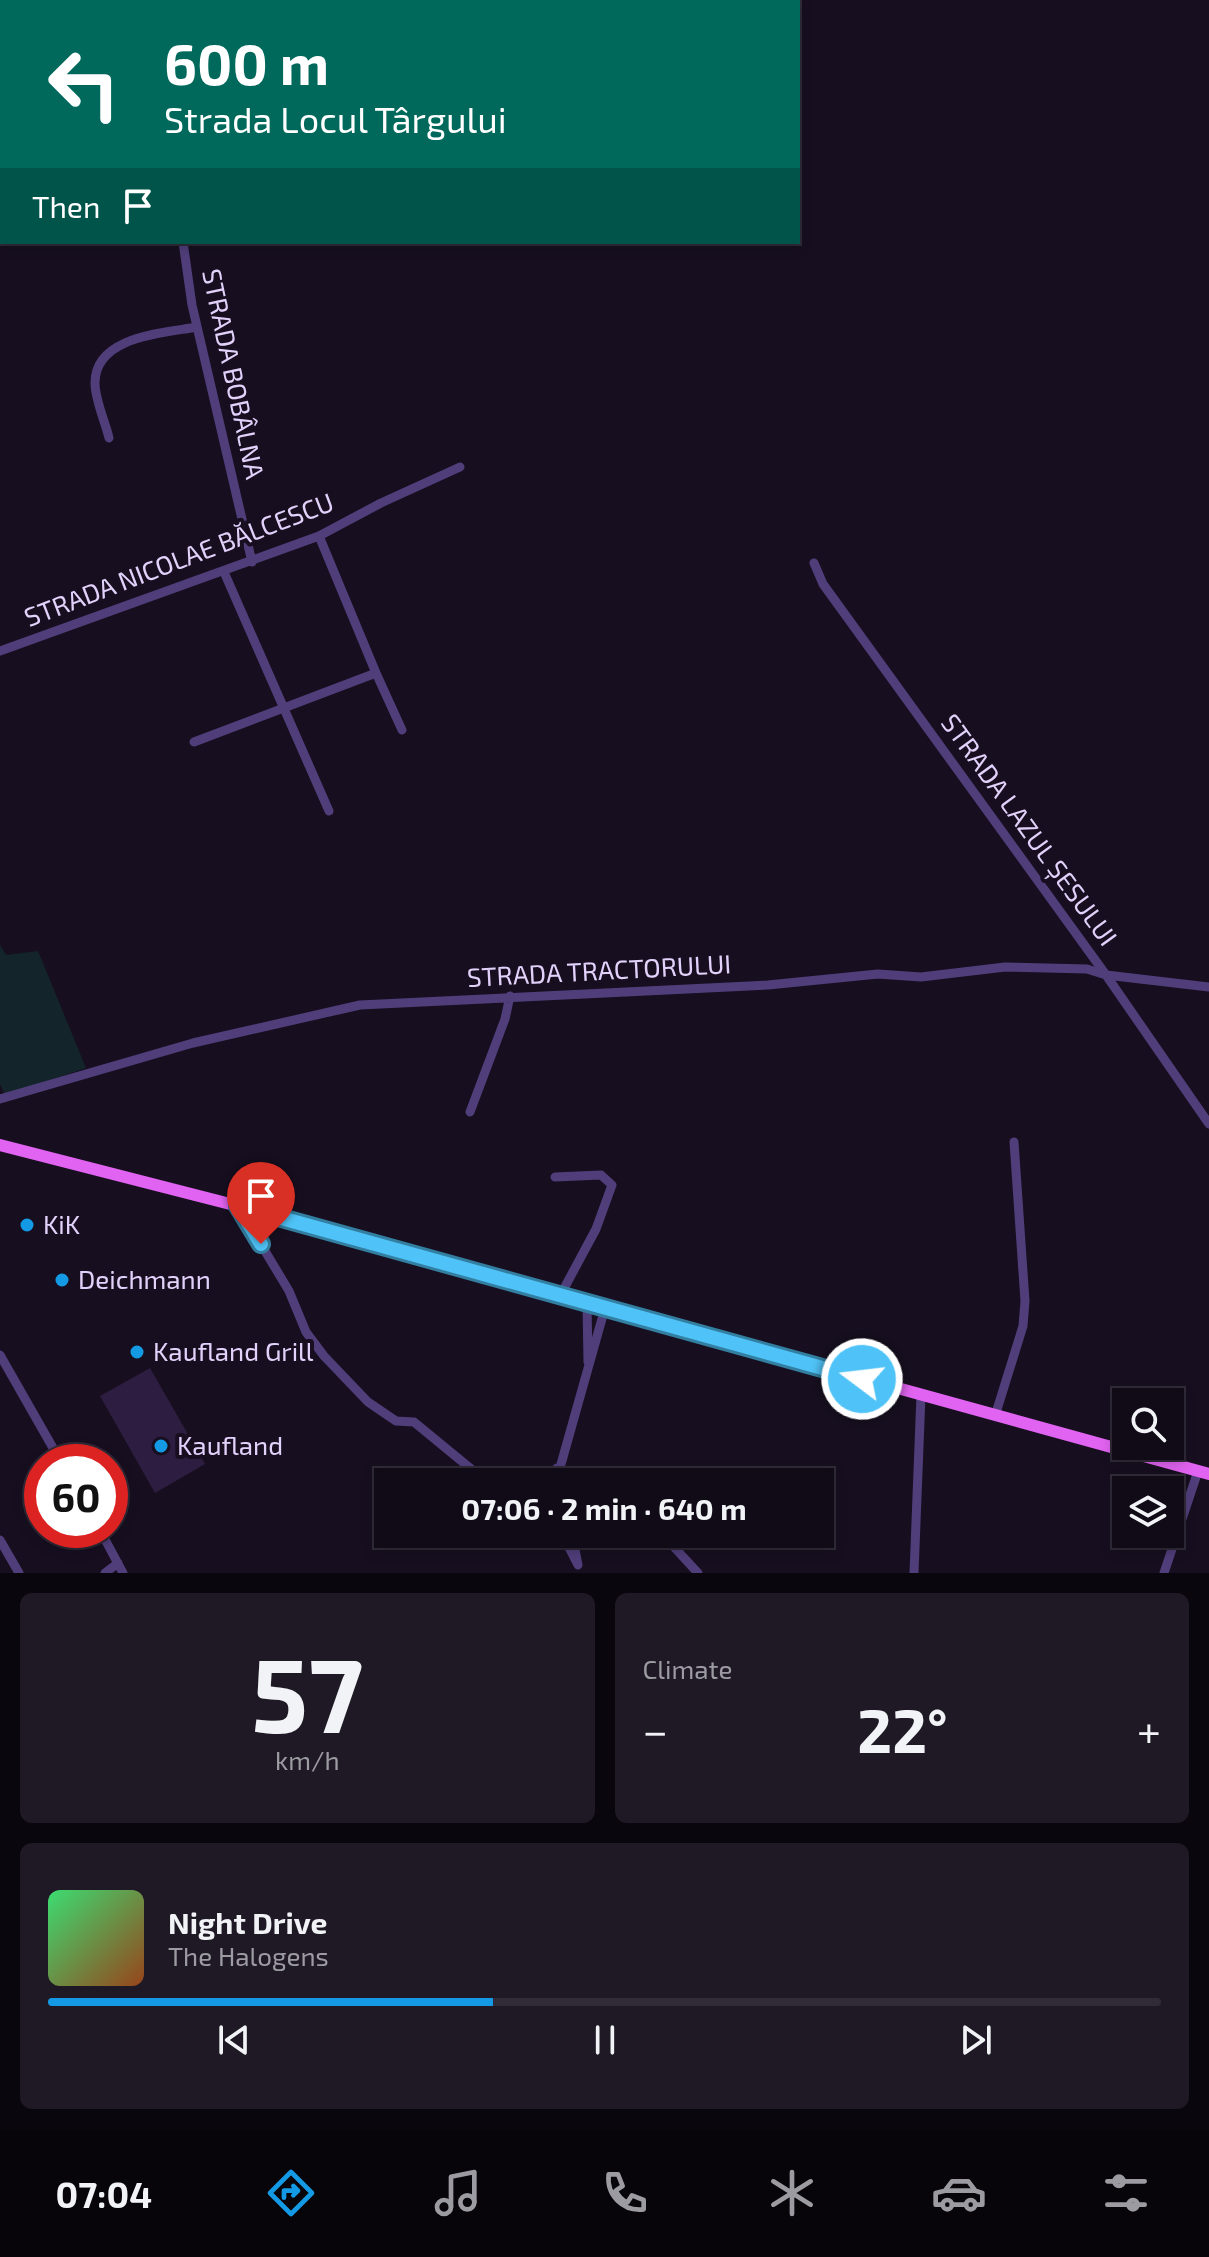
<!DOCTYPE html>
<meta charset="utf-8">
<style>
body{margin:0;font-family:"Exo 2",sans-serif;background:#1e1925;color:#f1f3f6;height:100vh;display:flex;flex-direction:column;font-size:30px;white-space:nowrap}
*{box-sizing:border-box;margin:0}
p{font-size:26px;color:#9c9ba2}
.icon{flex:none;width:44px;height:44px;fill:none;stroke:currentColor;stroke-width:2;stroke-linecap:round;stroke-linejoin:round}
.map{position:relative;height:1573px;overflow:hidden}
.sheet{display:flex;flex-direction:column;gap:20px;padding:20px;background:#09060d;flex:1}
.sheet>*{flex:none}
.top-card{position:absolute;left:0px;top:0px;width:800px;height:244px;box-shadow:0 4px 12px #0003,0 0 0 2px #302b37;background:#00695c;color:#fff;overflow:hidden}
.fabs{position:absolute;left:1112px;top:1388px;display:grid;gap:16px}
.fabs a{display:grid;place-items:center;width:72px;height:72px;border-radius:0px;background:#110b18;box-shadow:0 4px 12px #0003,0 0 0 2px #302b37;font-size:40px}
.speed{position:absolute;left:24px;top:1444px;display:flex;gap:16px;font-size:40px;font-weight:700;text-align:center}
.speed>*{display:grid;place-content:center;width:104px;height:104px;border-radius:50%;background:#110b18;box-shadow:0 4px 12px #0003,0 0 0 2px #302b37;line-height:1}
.speed .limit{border:12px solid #d22;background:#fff;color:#111}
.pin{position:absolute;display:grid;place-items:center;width:68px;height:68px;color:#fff;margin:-82px -34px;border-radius:50% 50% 50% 0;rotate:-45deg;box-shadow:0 0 8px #0007}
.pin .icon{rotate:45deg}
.me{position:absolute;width:88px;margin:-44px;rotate:285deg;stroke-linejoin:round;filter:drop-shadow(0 0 6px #0008)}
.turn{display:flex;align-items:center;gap:28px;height:168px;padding:0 32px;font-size:36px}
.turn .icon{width:104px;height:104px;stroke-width:2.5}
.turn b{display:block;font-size:56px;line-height:68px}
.then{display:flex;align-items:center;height:76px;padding:0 32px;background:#0003;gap:16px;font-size:30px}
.big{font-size:60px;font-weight:700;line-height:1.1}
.sheet .card{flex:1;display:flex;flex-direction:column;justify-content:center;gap:12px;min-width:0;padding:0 28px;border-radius:12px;background:#1e1925}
.sheet .dial{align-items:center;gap:0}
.dial b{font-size:104px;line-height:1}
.song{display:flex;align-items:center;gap:24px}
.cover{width:96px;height:96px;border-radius:12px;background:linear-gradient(135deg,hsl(140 70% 55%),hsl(20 70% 35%))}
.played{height:8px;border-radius:4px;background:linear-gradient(90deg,#149ae5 40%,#302b37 40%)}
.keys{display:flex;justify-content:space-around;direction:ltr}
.heat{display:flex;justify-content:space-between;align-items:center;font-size:44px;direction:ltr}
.sheet .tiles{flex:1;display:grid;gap:20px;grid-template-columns:1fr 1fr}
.card:last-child{grid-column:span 2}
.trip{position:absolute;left:374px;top:1468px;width:460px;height:80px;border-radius:0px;background:#110b18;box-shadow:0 4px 12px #0003,0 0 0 2px #302b37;font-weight:700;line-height:80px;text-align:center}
.menu{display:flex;height:128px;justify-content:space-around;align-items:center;background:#07040a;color:#9c9ba2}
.menu .icon{width:56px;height:56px}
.menu .on{color:#149ae5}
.menu b{font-size:36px;color:#f1f3f6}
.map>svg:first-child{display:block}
</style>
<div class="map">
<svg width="1209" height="1573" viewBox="0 0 1209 1573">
<rect width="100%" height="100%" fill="#170f20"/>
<path fill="#13252a" d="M0 945 6 955 38 951 86 1068 5 1095 0 1084Z"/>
<path fill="#2d1d40" d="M150 1368 205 1464 155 1493 100 1396Z"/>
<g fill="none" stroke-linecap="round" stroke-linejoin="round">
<path stroke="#503e7b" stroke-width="9" d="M173 0 174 2
M183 242 192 305 252 562
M109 438C105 421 95 400 95 383 95 336 164 333 197 327
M814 563 823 584 1106 975 1209 1124
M224 572 329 811
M0 651 319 536 381 503 460 467
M376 673 402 730
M194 742 376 673 319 536
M0 1099 193 1043 360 1005 768 985 878 974 921 977 1005 967 1087 969 1106 975 1209 987
M470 1112 505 1019 510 996
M555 1177 601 1175 612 1185 596 1229 560 1296
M238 1206 289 1291 306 1332 324 1356 368 1402 396 1421 414 1422 487 1482
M587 1304 588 1362
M0 1355 61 1462
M995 1416 1023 1326 1025 1301 1014 1142
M543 1482 557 1468
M556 1482 605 1308
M100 1530 123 1573
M562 1534 578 1565 572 1534
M662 1534 698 1573
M0 1540 19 1573
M105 1573 118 1563
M914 1573 921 1395
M1164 1573 1198 1471"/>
<path stroke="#e163f1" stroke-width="12" d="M0 1145 238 1206 1209 1474"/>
</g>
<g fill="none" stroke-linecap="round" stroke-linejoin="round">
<defs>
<path id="route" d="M261 1244 238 1206 862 1379"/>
</defs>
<use href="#route" stroke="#337fa1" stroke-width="20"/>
<use href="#route" stroke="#4fc3f7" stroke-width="14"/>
</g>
<g fill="#149ae5" stroke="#170f20" stroke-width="3">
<circle cx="27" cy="1225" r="8"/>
<circle cx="62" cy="1280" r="8"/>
<circle cx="137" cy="1352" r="8"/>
<circle cx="161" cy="1446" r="8"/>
</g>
<g text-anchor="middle" stroke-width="8" stroke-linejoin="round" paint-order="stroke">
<g font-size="26" fill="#e2d2fb" stroke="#170f20">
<text transform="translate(233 374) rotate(78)" y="9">STRADA BOBÂLNA</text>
<text transform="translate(179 560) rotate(-21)" y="9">STRADA NICOLAE BĂLCESCU</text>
<text transform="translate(1029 830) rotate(54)" y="9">STRADA LAZUL ȘESULUI</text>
<text transform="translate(599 971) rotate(-3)" y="9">STRADA TRACTORULUI</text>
</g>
<g font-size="26" fill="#e2d2fb" stroke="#170f20" text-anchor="start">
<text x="43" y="1234">KiK</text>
<text x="78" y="1289">Deichmann</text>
<text x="153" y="1361">Kaufland Grill</text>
<text x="177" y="1455">Kaufland</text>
</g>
</g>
</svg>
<div class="fabs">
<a><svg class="icon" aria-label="search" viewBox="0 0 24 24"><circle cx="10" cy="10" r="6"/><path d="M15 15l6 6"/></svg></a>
<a><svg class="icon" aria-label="layers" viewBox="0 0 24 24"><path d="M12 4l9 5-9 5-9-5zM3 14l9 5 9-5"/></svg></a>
</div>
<div class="speed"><div class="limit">60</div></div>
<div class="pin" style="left:261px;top:1244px;background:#d93025"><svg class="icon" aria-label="arrive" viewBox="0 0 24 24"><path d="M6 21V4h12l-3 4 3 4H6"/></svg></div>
<svg class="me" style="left:862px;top:1379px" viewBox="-20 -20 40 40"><circle r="17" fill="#4fc3f7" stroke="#fff" stroke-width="3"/><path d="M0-11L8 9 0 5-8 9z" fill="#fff"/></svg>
<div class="trip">07:06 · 2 min · 640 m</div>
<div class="top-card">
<div class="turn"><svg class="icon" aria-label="left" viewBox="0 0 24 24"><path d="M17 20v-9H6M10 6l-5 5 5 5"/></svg><div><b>600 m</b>Strada Locul Târgului</div></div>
<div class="then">Then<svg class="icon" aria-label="arrive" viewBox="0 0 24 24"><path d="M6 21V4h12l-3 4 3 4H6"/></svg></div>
</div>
</div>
<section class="sheet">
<div class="tiles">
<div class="card dial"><b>57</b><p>km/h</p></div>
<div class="card"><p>Climate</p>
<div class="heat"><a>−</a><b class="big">22°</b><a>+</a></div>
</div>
<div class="card">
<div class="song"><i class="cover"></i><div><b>Night Drive</b><p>The Halogens</p></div></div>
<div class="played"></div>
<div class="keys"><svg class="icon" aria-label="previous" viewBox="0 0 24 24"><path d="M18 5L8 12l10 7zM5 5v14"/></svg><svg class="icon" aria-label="pause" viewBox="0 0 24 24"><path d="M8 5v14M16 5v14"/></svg><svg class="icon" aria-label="next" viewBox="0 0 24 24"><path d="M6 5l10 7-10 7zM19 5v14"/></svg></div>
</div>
</div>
</section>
<nav class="menu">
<b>07:04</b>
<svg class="icon on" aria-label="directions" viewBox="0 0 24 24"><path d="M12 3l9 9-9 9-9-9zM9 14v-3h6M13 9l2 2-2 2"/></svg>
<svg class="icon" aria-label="music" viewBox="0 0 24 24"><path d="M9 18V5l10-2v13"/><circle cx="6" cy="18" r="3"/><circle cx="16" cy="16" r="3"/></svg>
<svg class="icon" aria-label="phone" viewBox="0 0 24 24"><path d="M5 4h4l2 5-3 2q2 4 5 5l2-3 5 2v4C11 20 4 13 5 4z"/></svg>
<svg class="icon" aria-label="climate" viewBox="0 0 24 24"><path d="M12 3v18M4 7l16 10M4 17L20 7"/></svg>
<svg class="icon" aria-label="car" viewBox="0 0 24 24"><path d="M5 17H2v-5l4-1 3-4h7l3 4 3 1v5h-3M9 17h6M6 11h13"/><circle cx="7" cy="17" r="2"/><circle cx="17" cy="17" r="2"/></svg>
<svg class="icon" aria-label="filters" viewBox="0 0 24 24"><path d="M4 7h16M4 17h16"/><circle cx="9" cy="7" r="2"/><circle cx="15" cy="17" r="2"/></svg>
</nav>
